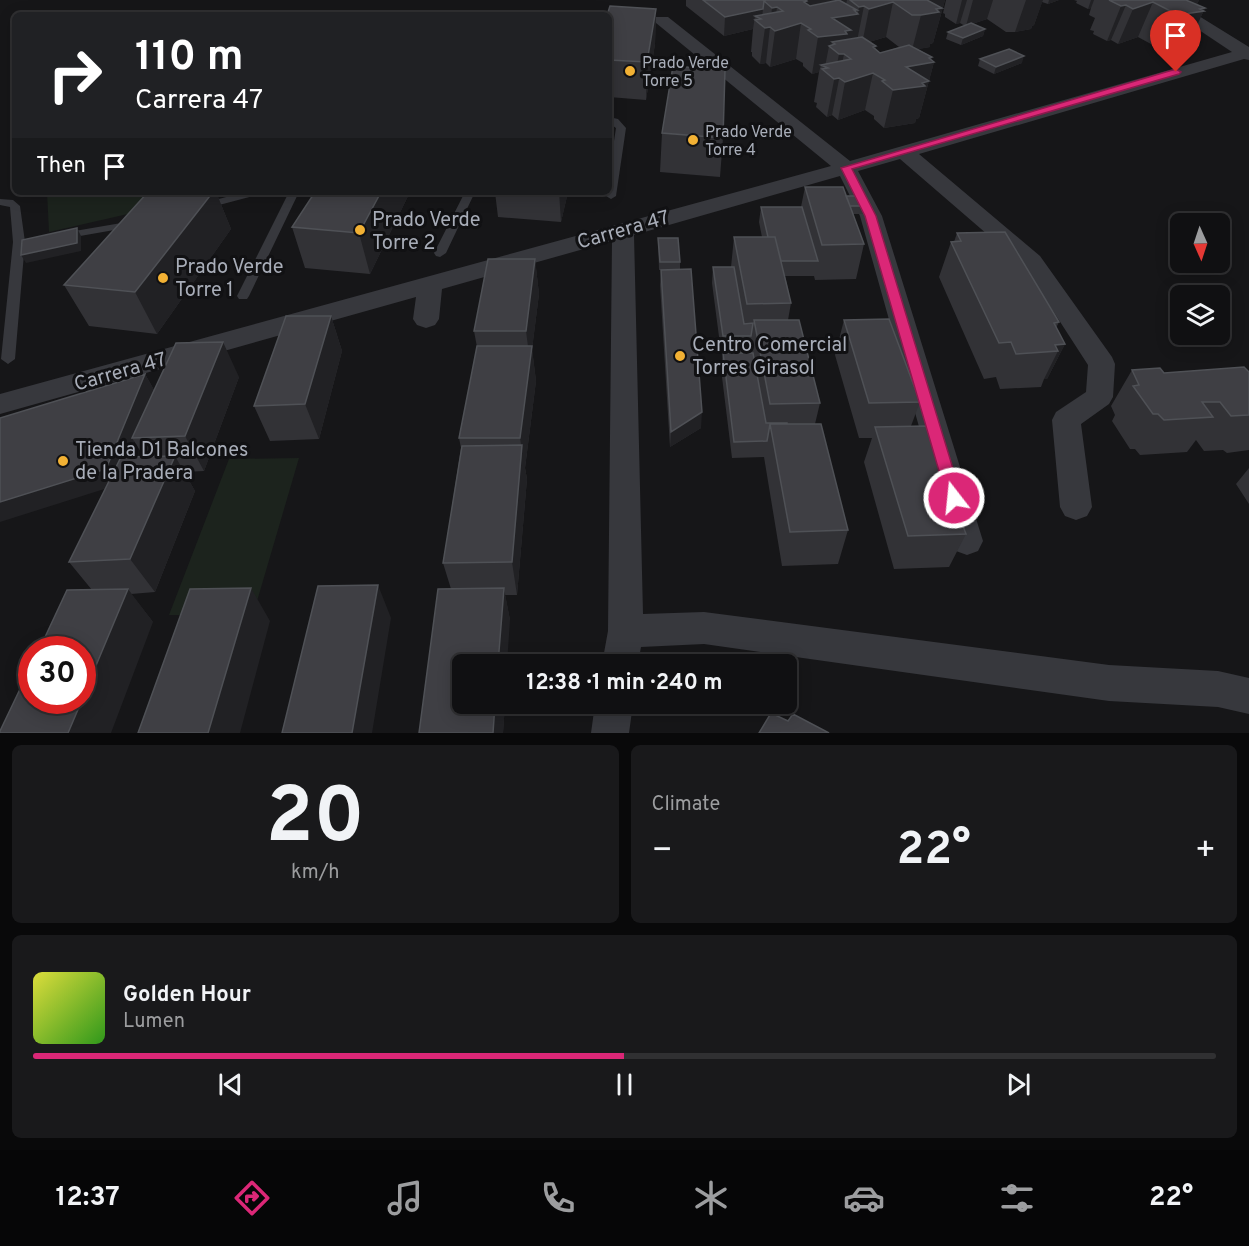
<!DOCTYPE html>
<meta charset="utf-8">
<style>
body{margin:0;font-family:Overpass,sans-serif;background:#19191b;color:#f1f3f6;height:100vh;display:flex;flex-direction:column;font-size:22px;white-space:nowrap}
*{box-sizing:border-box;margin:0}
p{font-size:20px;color:#9c9d9f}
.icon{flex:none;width:33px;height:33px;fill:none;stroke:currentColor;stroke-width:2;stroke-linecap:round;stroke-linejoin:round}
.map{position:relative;height:733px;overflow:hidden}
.sheet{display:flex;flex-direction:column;gap:12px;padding:12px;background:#09090a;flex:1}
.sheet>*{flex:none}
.banner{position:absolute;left:12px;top:12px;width:600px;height:183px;border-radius:9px;box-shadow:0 3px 15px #0003,0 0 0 2px #303032;background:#202124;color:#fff;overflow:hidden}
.needle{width:39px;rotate:177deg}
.tools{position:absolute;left:1170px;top:213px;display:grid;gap:12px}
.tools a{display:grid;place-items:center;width:60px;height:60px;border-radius:9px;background:#101012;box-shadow:0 3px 15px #0003,0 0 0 2px #303032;font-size:30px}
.speed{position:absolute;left:18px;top:636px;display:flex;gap:12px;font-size:30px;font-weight:700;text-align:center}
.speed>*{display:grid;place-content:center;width:78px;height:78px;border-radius:50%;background:#101012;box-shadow:0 3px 15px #0003,0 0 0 2px #303032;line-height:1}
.speed .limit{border:9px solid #d22;background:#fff;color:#111}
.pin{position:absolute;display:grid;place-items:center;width:51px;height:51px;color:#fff;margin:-62px -26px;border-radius:50% 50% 50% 0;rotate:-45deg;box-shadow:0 0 6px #0007}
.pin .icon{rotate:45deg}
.me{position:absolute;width:66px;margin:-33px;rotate:344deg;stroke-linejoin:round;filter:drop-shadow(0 0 4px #0008)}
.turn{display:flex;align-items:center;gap:21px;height:126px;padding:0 24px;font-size:27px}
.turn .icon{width:78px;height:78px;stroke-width:2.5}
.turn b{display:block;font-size:42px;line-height:51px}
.then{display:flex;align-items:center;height:57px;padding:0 24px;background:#0003;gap:12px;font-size:22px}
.big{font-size:45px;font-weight:700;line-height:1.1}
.sheet .widget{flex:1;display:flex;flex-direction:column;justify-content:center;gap:9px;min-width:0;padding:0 21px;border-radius:9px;background:#19191b}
.sheet .dial{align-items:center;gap:0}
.dial b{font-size:78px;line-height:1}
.song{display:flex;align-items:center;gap:18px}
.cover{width:72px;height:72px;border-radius:9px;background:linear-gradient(135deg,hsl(60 70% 55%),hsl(110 70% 35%))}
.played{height:6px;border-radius:3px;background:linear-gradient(90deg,#db2777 50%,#303032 50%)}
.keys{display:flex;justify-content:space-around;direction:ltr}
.heat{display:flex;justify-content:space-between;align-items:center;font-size:33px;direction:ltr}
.sheet .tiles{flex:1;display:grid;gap:12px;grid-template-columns:1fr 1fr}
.widget:last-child{grid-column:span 2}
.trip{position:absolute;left:452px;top:654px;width:345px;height:60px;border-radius:9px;background:#101012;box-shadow:0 3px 15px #0003,0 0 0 2px #303032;font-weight:700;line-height:60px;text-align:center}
.dock{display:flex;height:96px;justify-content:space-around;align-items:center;background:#060607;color:#9c9d9f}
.dock .icon{width:42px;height:42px}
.dock .active{color:#db2777}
.dock b{font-size:27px;color:#f1f3f6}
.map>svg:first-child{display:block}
</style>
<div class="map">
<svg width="1249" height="733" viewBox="0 0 1249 733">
<rect width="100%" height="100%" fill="#161618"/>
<path fill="#1c231d" d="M47 192H224L49 232Z
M299 458 253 615H169L229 459Z"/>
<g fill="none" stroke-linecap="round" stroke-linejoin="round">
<path fill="#37383d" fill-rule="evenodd" d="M609 117 618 119 626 128 616 196 611 199 606 196V192H609V174L616 128 609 123Z
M245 192H262L261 194 204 209 199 206 200 204Z
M289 192H299L249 296 247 299H239L237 296Z
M465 192H475L446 253 440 257 436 256 434 253Z
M0 199 13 200 20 206 25 242 15 359 8 364 1 359 13 242 10 207 0 205Z
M133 221 139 224 137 226 63 239 57 236 63 233Z"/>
<path fill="#37383d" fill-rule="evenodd" d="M1154 0H1173L1249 47V60L1244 59 919 154 1040 256 1112 357 1115 364 1113 397 1109 404 1081 424 1092 507 1087 516 1076 520 1065 516 1060 507 1052 420 1056 412 1086 392 1088 365 1024 266 900 159 858 171 882 216 983 541 978 551 967 555 956 551 951 541 860 216 840 176 634 235 643 614 704 612 1109 665 1218 671 1249 678V714L1218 707 1109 701 704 644 641 647 638 664H602L608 631 612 241 442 289 439 319 435 325 426 328 417 325 413 319 416 297 0 414V394L831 166 656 23 654 20 656 17H668L850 161 1232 52Z
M595 704H633L629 733H591Z"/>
</g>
<path fill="#323236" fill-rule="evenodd" d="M686 0H945L933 43 930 44V47L918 49 932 57 931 60 934 62 919 118 916 119 915 123 884 128 874 119V116L865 110 838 120 832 115 827 117 816 107 817 103 814 102 819 72 812 74 803 66V63L796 59 770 67 766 63 760 64 752 56V52H751L753 29 724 36 686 6ZM886 37 899 47 880 53 875 49 876 46 869 42Z
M946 0H1059L1048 4 1042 2 1034 25 1032 26 1031 29 1015 32H1006L987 19 972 24 985 29 983 36 961 45 946 39 948 32 965 26 960 23 956 24 945 17V14L943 13Z
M1074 0H1199L1197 4 1205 8 1187 47 1162 50 1138 37 1118 44 1111 40 1107 41 1093 34 1094 31 1090 30 1095 18 1089 15 1091 8 1088 9 1076 3 1077 1Z
M656 9 655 44 646 100 609 97V15Z
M980 59 1022 63 994 74 978 66Z
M662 133 723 138 720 177 660 172Z
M805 187 846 196 865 206 863 214H853L864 244 856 279 815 280 814 276H785L791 303 788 320 820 403 815 424 848 530 838 564 782 566 764 457 732 458 721 369 723 353 749 352H721L712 283 713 267H731L734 237H762L759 222 761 207H801Z
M148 192H216L231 229 157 334 89 326 64 285Z
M315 192H410L370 274 305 268 292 227Z
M495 192H568L561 222 498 217Z
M957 233 1059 322 1056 328 1065 344 1047 379H1044L1041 387 1000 389 996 377 984 379 939 277 951 242H954Z
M658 238 680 262V269L701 428 670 447 660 285 661 270H659Z
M535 259 539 294 532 349 536 381 525 468 527 479 517 595H505L510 620 462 704H505L503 733H419L451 589 443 563 461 448 459 438 477 347 474 331Z
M331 316 342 351 319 439 270 441 254 406Z
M844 320 920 402 911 426 966 534 949 567 894 569 864 462 872 438H859L835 355Z
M1132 370 1164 373 1249 372V450L1227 453 1223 450 1204 451 1196 440 1187 452 1140 455 1135 449H1130L1112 421 1115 415 1111 406Z
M145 374 154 390 239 377 204 471 184 472 195 491 155 592 131 594 153 622 92 590 69 562 106 488ZM134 441 144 457H128Z
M1249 468V504L1236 484Z"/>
<path fill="#212124" d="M804 0H847L845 9 801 23 796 59 770 67 775 31 783 11 777 7 774 30 770 27 772 8Z
M922 0H945L933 43 930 44V47L912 50 921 15Z
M962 0H967L960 23 956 24Z
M973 0H993L987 19 966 26Z
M1026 0H1043L1034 25 1032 26 1031 29 1015 32Z
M1049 0H1059L1048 4Z
M1091 0H1094L1091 8 1088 9Z
M1178 0H1199L1193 13 1205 8 1187 47 1162 50 1178 15Z
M893 2 886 37 862 44 869 9Z
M1153 2 1138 37 1118 44 1133 9Z
M1126 5 1111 40 1107 41 1121 6Z
M864 6 857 41 844 54 832 115 827 117 839 54 835 44 832 42 831 48 829 46 825 67 821 65 819 72 812 74 818 37 832 18 857 10 856 14H858L859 7Z
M656 9 655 44 646 100 647 62Z
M763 9 761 25V19L755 16 753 29 724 36 725 17Z
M770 27 766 63 760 64 765 28Z
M985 29 983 36 961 45 963 38Z
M876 46 870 74 873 73 865 110 838 120 845 82 873 47Z
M1024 56 1022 63 994 74 996 67Z
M932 57 930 63 934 62 919 118 916 119 915 123 884 128 893 90 906 67Z
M213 192H216L231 229 157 334 135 292Z
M381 192H410L370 274 359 233Z
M559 192H568L561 222Z
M77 228 81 236V251L26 263 21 255Z
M535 259 539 294 532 349 536 381 525 468 527 479 517 595 512 562 522 451 520 438 530 362 526 331Z
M331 316 342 351 319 439 305 404Z
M223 342 239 377 204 471 185 436Z
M1065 344 1047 379H1044L1058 351 1055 345Z
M145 374 154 390 132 438 134 441 117 485 0 522V502Z
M702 412 701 428 670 447 671 432Z
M175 456 195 491 155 592 130 559Z
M378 585 391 618 372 733H352Z
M251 588 270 621 240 733H208Z
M504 588 510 620 507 664H498Z
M128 589 153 622 111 733H68Z
M495 704H505L503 733H493Z"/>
<path fill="#3f3f44" stroke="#4f5156" stroke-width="1.5" d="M703 0H766L764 1 763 9 725 17Z
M766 0H806L807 1 804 2 810 6 839 0 857 10H854L858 14 832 18 851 30 845 31 847 34 818 37 808 30 811 29 801 23 775 31 770 27 765 28 755 20 761 19 755 16 783 11 777 7 772 8 764 1Z
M850 0H927L942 8 936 9 939 12 921 15H912L893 2 869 9 864 6 859 7Z
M1109 0H1186L1205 8 1200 9 1204 11 1178 15 1153 2 1133 9 1126 5 1121 6Z
M610 6 656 9 647 62 609 60V15H607Z
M971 23 985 29 963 38 948 32Z
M862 37 876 46 873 47 880 53 909 45 932 57 929 58 934 62 906 67 929 81 922 83 925 86 893 90 882 81 885 80 873 73 845 82 839 78 834 79 822 69 828 68 821 65 851 59 844 54H839L829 46 835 44 832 42Z
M1009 49 1024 56 996 67 980 59Z
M673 66 725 70 723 138 662 133Z
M805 187H843L864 244 822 245Z
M148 192H213L135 292 64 285Z
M315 192H381L359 233 292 227Z
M846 196H861L865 206H850Z
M761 207H802L818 261H781L775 237H768Z
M77 228V243L21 255 22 240Z
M1005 232 1059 322 1054 323 1065 344 1055 345 1058 351 1016 354 1011 342 999 343 951 242 961 241 957 233Z
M734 237H775L791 303 747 304Z
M658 238H678L680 262H660Z
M488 259H535L526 331H474Z
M713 267H734L744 324 753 323 751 336H723Z
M691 269 702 412 671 432 661 270Z
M286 316H331L305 404 254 406Z
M889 319 920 402 869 403 844 320Z
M754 320H799L820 403 770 404Z
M223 342 185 436 132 438 176 343Z
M477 346H532L520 438H459Z
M723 353H753L766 423H787V424H770L767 441 734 442Z
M1244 367 1249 372V415L1231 416 1220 402H1202L1213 417 1164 420 1158 414H1153L1133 386 1139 385 1132 370 1160 368 1164 373Z
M145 374 106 469 0 502V418Z
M770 424H821L848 530 790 532Z
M926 426 966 534 908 536 875 427Z
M522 445 512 562 443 563 462 446Z
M175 456 130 559 69 562 121 457Z
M378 585 352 733H282L318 586Z
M251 588 208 733H138L190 589Z
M504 588 498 664H462V704H495L493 733H419L438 589Z
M128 589 82 699V650H39L67 590Z
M32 664V700H82L68 733H0V731Z
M771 713 788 721 793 714 829 733H759Z"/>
<path fill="#db2777" stroke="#8e194d" stroke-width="1.5" d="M1176 69 1181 72 1179 74 852 169 876 216 962 498 959 502 954 504 948 502 865 216 841 168Z"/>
<g fill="#f2b134" stroke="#111113" stroke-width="2">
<circle cx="630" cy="71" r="6"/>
<circle cx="693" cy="140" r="6"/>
<circle cx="360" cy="230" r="6"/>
<circle cx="163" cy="278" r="6"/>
<circle cx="680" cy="356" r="6"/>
<circle cx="63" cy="461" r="6"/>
</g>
<g text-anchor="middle" stroke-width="6" stroke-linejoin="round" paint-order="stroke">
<g font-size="16" fill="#a8adb8" stroke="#111113" text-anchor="start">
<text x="642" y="68">Prado Verde<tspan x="642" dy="18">Torre 5</tspan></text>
<text x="705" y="137">Prado Verde<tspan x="705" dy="18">Torre 4</tspan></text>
</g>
<g font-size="20" fill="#a8adb8" stroke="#111113" text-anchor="start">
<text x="372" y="226">Prado Verde<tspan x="372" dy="23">Torre 2</tspan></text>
<text x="175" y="273">Prado Verde<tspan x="175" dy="23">Torre 1</tspan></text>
<text x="692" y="351">Centro Comercial<tspan x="692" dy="23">Torres Girasol</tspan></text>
<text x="75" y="456">Tienda D1 Balcones<tspan x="75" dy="23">de la Pradera</tspan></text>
</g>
<g font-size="20" fill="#a8adb8" stroke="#111113">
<text transform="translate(623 229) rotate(-16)" y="7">Carrera 47</text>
<text transform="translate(120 371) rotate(-16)" y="7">Carrera 47</text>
</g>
</g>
</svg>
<div class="tools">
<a><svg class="needle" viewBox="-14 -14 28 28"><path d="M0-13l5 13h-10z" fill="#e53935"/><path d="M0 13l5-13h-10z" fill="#9c9d9f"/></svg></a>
<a><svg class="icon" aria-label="layers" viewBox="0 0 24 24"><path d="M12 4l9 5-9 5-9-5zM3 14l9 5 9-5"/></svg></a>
</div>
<div class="speed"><div class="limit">30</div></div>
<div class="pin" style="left:1176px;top:72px;background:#d93025"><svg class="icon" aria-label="arrive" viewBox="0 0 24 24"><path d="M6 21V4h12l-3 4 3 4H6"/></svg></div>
<svg class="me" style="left:954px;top:498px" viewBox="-20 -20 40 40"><circle r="17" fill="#db2777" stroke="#fff" stroke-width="3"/><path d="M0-11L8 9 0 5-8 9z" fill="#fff"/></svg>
<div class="trip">12:38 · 1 min · 240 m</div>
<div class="banner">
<div class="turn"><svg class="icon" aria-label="right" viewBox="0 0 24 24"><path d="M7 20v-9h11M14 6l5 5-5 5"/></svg><div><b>110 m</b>Carrera 47</div></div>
<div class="then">Then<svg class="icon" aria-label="arrive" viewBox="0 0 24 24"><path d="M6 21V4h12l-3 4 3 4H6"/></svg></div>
</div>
</div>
<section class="sheet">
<div class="tiles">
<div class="widget dial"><b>20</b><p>km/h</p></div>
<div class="widget"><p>Climate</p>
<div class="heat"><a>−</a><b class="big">22°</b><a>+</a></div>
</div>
<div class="widget">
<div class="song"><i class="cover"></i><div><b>Golden Hour</b><p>Lumen</p></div></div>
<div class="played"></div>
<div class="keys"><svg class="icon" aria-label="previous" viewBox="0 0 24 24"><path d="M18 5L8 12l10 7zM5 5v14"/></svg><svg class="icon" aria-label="pause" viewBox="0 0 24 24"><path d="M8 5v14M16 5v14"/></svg><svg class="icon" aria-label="next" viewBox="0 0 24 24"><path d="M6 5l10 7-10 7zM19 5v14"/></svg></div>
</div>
</div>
</section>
<nav class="dock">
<b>12:37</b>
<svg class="icon active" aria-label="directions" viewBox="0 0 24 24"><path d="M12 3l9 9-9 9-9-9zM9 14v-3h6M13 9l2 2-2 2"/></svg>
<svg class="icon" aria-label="music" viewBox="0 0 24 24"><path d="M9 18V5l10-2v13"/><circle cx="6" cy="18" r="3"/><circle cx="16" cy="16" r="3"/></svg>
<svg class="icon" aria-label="phone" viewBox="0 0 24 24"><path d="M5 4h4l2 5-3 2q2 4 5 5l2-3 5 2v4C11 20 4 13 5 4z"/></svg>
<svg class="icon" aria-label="climate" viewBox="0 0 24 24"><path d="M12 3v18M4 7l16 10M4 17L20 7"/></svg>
<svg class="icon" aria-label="car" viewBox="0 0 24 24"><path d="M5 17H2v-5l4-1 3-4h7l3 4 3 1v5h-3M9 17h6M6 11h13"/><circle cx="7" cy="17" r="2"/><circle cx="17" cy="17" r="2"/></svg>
<svg class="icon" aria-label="filters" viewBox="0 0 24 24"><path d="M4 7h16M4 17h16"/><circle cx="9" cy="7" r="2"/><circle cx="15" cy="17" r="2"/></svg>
<b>22°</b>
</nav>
